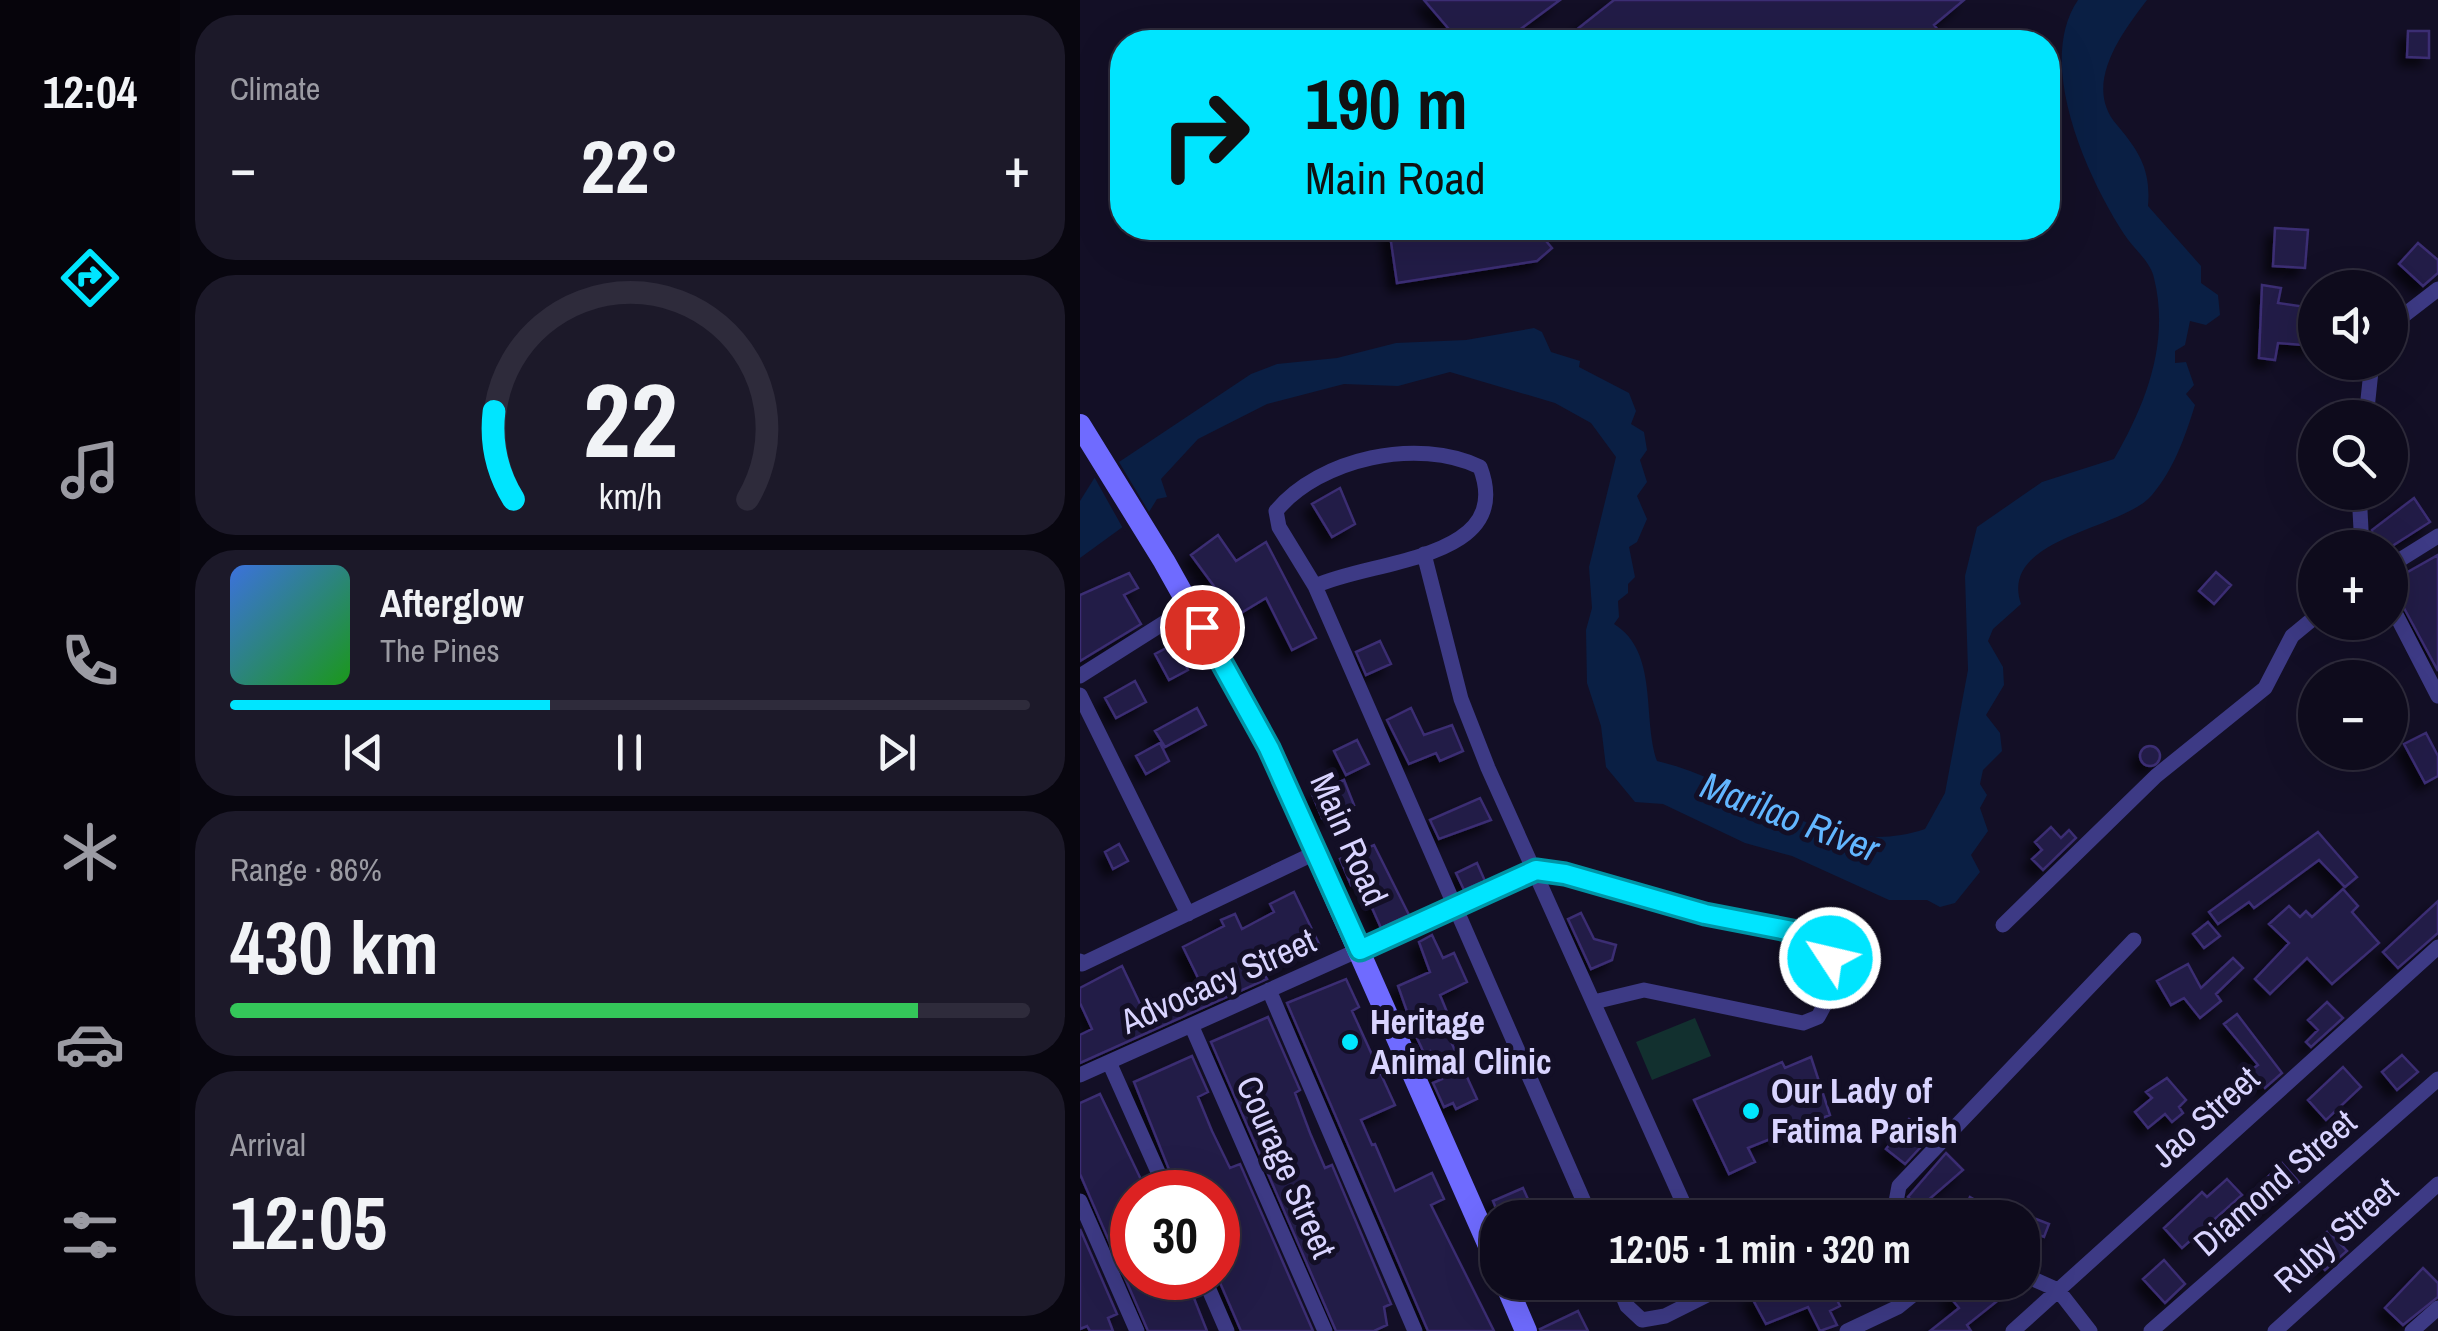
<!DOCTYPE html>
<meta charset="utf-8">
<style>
body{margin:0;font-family:"Archivo Narrow",sans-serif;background:#1c1929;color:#f1f3f6;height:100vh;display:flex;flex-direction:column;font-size:38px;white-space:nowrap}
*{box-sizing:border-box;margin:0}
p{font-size:32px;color:#9b9ba3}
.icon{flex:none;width:55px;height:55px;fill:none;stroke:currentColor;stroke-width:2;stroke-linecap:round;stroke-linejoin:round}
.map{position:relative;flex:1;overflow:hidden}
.side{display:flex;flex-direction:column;gap:15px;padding:15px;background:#08060f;width:900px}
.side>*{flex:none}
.banner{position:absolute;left:30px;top:30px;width:950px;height:210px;border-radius:40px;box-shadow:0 10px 40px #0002,0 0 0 2px #2e2b3b;background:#00e5ff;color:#111;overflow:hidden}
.tools{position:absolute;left:1218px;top:270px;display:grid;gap:20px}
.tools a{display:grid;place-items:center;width:110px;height:110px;border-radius:50%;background:#0e0b1c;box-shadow:0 10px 40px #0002,0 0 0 2px #2e2b3b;font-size:50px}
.speed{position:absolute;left:30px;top:1170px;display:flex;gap:20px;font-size:50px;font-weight:700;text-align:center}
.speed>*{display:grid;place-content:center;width:130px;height:130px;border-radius:50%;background:#0e0b1c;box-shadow:0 10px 40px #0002,0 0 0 2px #2e2b3b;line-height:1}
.speed .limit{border:15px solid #d22;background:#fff;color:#111}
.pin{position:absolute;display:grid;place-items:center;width:85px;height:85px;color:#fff;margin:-42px;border:5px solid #fff;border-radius:50%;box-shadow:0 2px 10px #0007}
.me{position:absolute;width:110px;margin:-55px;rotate:305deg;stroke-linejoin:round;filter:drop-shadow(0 0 8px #0008)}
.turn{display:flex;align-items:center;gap:35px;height:210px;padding:0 30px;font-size:45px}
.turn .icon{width:130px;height:130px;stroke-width:2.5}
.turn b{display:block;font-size:70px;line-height:85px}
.big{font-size:75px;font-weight:700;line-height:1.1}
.side .card{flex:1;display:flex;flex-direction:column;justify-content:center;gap:15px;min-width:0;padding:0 35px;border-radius:40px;background:#1c1929}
.side .dial{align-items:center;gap:0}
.dial svg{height:260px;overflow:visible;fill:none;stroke:#2e2b3b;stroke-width:7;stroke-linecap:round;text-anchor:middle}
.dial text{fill:#f1f3f6;stroke:none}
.song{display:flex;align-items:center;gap:30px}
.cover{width:120px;height:120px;border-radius:15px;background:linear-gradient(135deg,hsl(220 70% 55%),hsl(120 70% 35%))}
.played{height:10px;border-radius:5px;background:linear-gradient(90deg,#00e5ff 40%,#2e2b3b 40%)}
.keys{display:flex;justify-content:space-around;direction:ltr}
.heat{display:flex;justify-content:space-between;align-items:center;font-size:55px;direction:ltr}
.charge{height:15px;border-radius:8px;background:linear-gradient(90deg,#34c759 86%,#2e2b3b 0)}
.trip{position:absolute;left:400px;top:1200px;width:560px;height:100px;border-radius:40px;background:#0e0b1c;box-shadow:0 10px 40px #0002,0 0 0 2px #2e2b3b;font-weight:700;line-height:100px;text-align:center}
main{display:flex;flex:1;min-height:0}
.tabs{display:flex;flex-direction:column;width:180px;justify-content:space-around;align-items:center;background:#06040b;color:#9b9ba3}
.tabs .icon{width:70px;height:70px}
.tabs .active{color:#00e5ff}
.tabs b{font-size:45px;color:#f1f3f6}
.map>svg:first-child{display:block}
</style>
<main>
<nav class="tabs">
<b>12:04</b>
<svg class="icon active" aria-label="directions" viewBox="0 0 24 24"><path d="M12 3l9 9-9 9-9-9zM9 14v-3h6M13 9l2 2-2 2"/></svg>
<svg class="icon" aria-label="music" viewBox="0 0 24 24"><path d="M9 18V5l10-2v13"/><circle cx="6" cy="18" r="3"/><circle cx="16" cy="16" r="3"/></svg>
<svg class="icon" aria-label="phone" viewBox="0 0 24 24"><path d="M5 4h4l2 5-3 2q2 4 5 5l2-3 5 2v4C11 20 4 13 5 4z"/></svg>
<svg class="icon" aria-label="climate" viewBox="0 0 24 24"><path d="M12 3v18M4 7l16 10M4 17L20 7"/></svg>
<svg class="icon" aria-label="car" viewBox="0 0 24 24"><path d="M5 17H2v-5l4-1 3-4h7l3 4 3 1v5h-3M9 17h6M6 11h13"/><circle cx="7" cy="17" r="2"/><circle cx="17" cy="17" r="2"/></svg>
<svg class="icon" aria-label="filters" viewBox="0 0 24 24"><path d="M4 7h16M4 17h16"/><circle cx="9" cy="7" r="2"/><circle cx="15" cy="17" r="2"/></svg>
</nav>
<section class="side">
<div class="card"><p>Climate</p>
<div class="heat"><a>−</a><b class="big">22°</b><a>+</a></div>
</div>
<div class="card dial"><svg viewBox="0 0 100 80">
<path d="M14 69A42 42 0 1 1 86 69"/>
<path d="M14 69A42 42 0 0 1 8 42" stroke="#00e5ff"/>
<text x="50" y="56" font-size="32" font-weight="700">22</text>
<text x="50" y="72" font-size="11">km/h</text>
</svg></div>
<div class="card">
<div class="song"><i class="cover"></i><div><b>Afterglow</b><p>The Pines</p></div></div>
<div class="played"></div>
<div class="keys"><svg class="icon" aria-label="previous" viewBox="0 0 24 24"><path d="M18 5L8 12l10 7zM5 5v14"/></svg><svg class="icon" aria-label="pause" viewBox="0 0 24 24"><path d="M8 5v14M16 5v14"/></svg><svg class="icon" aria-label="next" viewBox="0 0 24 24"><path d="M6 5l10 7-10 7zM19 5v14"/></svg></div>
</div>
<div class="card"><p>Range · 86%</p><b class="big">430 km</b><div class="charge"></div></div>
<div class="card"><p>Arrival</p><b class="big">12:05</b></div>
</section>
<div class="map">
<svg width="1358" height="1331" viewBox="0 0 1358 1331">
<defs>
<filter id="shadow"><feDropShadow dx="-8" dy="8" stdDeviation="5" flood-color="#0009"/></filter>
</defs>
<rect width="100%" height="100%" fill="#130f26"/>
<path fill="#12302f" d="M615 1018 631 1056 572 1080 556 1042Z"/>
<path fill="#0a1f44" d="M998 0H1067C1042 33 1002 85 1037 125 1060 152 1071 171 1068 206L1121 266V283L1138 295 1140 315 1126 325 1110 321 1105 345 1095 351V363L1106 362 1114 385 1106 394 1115 405C1105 437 1094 469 1072 495 1043 530 918 537 941 604L913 629 908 641 923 667 924 685 906 715 920 733 922 751 903 770 900 784 907 795 900 808 908 831 891 855 900 872 875 903 860 907 847 900H809L712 856 665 843 583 804 555 802 526 767 521 726 507 683 506 630 512 608 509 567 536 457 511 423 475 403 370 372 318 386 264 384 187 404 118 439 81 479 87 497 77 499 69 512 39 462 171 374 197 364 257 358 316 343 386 340 454 328 462 332 471 352 500 361 499 367 549 393 556 411 551 424 564 432 567 450 560 460 567 482 557 496 567 519 557 542 549 547 555 577 548 584V593L538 601 539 617 534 624C579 652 562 717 577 761 668 782 748 862 845 829L865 793 888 670 885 576 897 527 962 482 1034 459C1066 404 1090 342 1074 278 1071 262 1053 248 1044 234 1007 177 955 63 998 0Z
M15 477 44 526 0 558V501Z"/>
<path fill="#130f26" d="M12 473 19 474 49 526 45 532Z"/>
<path fill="#241b47" stroke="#3b2d73" stroke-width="2.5" filter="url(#shadow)" d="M344 0H480L423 42H380Z
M534 0H884L854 25 868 42H481Z
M1328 31H1349V58L1327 57Z
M309 228H455L472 248 457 261 317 283Z
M1195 228 1228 230 1225 268 1193 266Z
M1338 243 1358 260V273L1343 286 1319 264Z
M1182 285 1201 288 1198 303 1226 307 1224 324H1235V346L1198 343 1195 360 1179 358Z
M260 488 275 524 252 537 232 504Z
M1334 498 1350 522 1309 548H1293L1292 530Z
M138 535 156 561 186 542 236 638 212 650 186 598 156 616 111 555Z
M1358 555V671L1310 582Z
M1136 572 1151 585 1134 604 1119 591Z
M49 573 58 588 44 595 61 624 0 661V595Z
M300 641 311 664 286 675 276 652Z
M94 644 108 670 89 680 75 654Z
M55 681 66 702 36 718 25 698Z
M117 708 126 725 85 747 75 731Z
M331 708 344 735 372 725 383 751 360 761 356 753 329 764 307 720Z
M1346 733 1358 756V776L1345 783 1324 744Z
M277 740 289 764 266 775 254 751Z
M80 743 89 761 66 774 56 756Z
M1060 756a10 10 0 1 1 20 0a10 10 0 1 1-20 0Z
M264 780 274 805 242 818 232 794Z
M400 798 411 820 359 839 350 820Z
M971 827 981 838 989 830 996 838 963 870 952 859 962 850 955 842Z
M1238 832 1277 877 1265 887 1239 860 1174 908 1169 902 1138 924 1129 912Z
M39 844 48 861 33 869 25 852Z
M294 845 329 915 301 928 280 881 271 885 260 859Z
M397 863 405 881 384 890 376 873Z
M1263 889 1278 906 1272 912 1299 943 1252 984 1227 958 1190 994 1175 979 1209 943 1189 924 1209 906 1220 917 1226 911 1232 917Z
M214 892 239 944 184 974 187 979 0 1063V1035L12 1029 0 1003V988L42 966 63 1010 119 980 103 947 144 926 141 920 155 914 162 929 194 912 190 904Z
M1358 901V933L1318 968 1303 952Z
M501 913 514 939 536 945 532 960 511 969 488 919Z
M1128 922 1140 936 1124 948 1113 934Z
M352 935 363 958 374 953 387 982 360 995 379 1041 372 1044 397 1099 376 1109 373 1103 364 1107 353 1083 362 1079 350 1051 344 1053 335 1034 318 986 350 972 339 942Z
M1153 958 1163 968 1136 994 1141 1001 1120 1018 1104 998 1091 1005 1077 981 1108 964 1121 988Z
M266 979 279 1007 272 1011 315 1105 281 1120 292 1145 295 1144 315 1191 352 1173 364 1199 351 1205 414 1331H348L207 1003Z
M1247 1002 1263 1018 1231 1047 1226 1042 1238 1030 1228 1020Z
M1157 1014 1202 1073 1185 1088 1171 1070 1178 1065 1144 1024Z
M188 1017 220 1090 215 1093 230 1133 245 1168 252 1165 311 1304 304 1307 307 1325 294 1331H256L131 1042Z
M1322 1055 1338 1072 1317 1090 1302 1072Z
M112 1056 128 1092 118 1097 132 1131 150 1168 160 1164 233 1331H161L138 1278V1192H98L54 1082Z
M731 1057 750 1115 668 1148 675 1162 649 1174 614 1100 702 1062 705 1068Z
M1263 1067 1281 1087 1246 1120 1228 1100Z
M1087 1078 1106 1100 1099 1107 1103 1113 1092 1122 1085 1114 1068 1128 1055 1112 1072 1098 1066 1092Z
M20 1094 67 1192H52V1278H106L127 1331H68L0 1174V1103Z
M829 1119 851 1136 825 1164 806 1149Z
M866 1153 883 1170 839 1208 828 1197Z
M1202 1163 1219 1182 1182 1212 1168 1196Z
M1147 1179 1162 1195 1102 1248 1084 1228 1122 1192 1127 1197Z
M443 1188 454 1213 420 1218 413 1201Z
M890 1197 927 1218H879Z
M956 1219 969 1224 964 1237 951 1232Z
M0 1229 37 1314 28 1318 33 1331H10L7 1326 0 1329Z
M1248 1231 1267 1251 1245 1270 1227 1250Z
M1084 1260 1105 1284 1085 1303 1063 1279Z
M1343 1268 1358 1283V1297L1323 1325 1305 1308Z
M703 1282H714L718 1289 731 1282H748L760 1306 750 1311 757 1325 740 1331 728 1307 686 1324 671 1296Z
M886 1282 926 1294 887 1325 891 1331H850L879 1308 869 1296Z
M498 1311 508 1331H461L460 1329Z"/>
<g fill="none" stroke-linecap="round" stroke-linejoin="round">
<path stroke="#3d3a85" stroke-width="15" d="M1310 326 1358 289
M1286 418 1292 362
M1279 492 1282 548
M344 554 381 699 408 768 610 1218
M1310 566 1358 536
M235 586C293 559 436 561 400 467 338 437 240 458 196 511L199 527 235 586 511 1218
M1310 603 1358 696
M0 676 109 607
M0 695 108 914
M923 925 1076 776 1185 688 1212 636 1235 617
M0 961 2 964 237 852
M189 990 335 1331
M112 1027 245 1331
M29 1062 87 1192
M0 1075 457 870 485 874 654 922 738 936 748 945 745 1004 738 1017 723 1023 564 990 514 1002
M0 1201 57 1331
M813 1218 819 1186 1054 940
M942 1274 978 1290 1010 1331
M124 1278 147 1331
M537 1282 547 1306 562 1320 585 1316 653 1282
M767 1331 818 1307 849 1282
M933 1331 1358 947
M1071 1331 1358 1079
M1195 1331 1358 1184
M1332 1331 1358 1308"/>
<path stroke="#6f6bff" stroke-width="22" d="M0 425 84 561 189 748 418 1266
M425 1282 446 1331"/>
</g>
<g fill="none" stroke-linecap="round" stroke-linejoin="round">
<defs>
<path id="route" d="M122 627 189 748 280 950 456 870 485 874 625 914 738 936 748 945 750 958"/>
</defs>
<use href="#route" stroke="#0095a6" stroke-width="25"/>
<use href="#route" stroke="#00e5ff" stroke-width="18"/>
</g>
<g fill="#00e5ff" stroke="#130f26" stroke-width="4">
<circle cx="270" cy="1042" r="10"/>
<circle cx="671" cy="1111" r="10"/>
</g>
<g text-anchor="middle" stroke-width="10" stroke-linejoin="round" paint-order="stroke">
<g font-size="35" fill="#d9d4ff" stroke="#130f26">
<text transform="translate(269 839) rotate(66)" y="12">Main Road</text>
<text transform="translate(138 981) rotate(-24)" y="12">Advocacy Street</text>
<text transform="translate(1125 1117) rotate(-42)" y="12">Jao Street</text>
<text transform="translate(206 1167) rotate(66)" y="12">Courage Street</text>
<text transform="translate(1195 1183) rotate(-41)" y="12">Diamond Street</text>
<text transform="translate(1256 1235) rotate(-42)" y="12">Ruby Street</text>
</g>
<g font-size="35" font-weight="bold" fill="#d9d4ff" stroke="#130f26" text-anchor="start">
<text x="290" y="1034">Heritage<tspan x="290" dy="40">Animal Clinic</tspan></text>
<text x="691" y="1103">Our Lady of<tspan x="691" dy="40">Fatima Parish</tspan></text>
</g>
<g font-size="38" font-style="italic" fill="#62b6ff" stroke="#130f26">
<text transform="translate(710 817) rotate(21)" y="13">Marilao River</text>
</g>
</g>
</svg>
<div class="tools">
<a><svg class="icon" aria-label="sound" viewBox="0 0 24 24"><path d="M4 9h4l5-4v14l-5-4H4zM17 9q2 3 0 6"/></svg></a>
<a><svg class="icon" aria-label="search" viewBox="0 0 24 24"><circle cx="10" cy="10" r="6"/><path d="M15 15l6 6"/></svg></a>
<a>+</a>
<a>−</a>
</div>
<div class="speed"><div class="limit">30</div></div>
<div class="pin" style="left:122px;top:627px;background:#d93025"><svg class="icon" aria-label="arrive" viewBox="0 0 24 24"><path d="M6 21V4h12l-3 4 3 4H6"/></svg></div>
<svg class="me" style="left:750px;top:958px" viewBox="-20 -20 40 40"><circle r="17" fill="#00e5ff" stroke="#fff" stroke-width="3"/><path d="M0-11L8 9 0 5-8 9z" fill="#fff"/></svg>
<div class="trip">12:05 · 1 min · 320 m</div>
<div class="banner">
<div class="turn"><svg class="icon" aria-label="right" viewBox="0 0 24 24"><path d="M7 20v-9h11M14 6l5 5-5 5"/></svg><div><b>190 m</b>Main Road</div></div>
</div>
</div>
</main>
